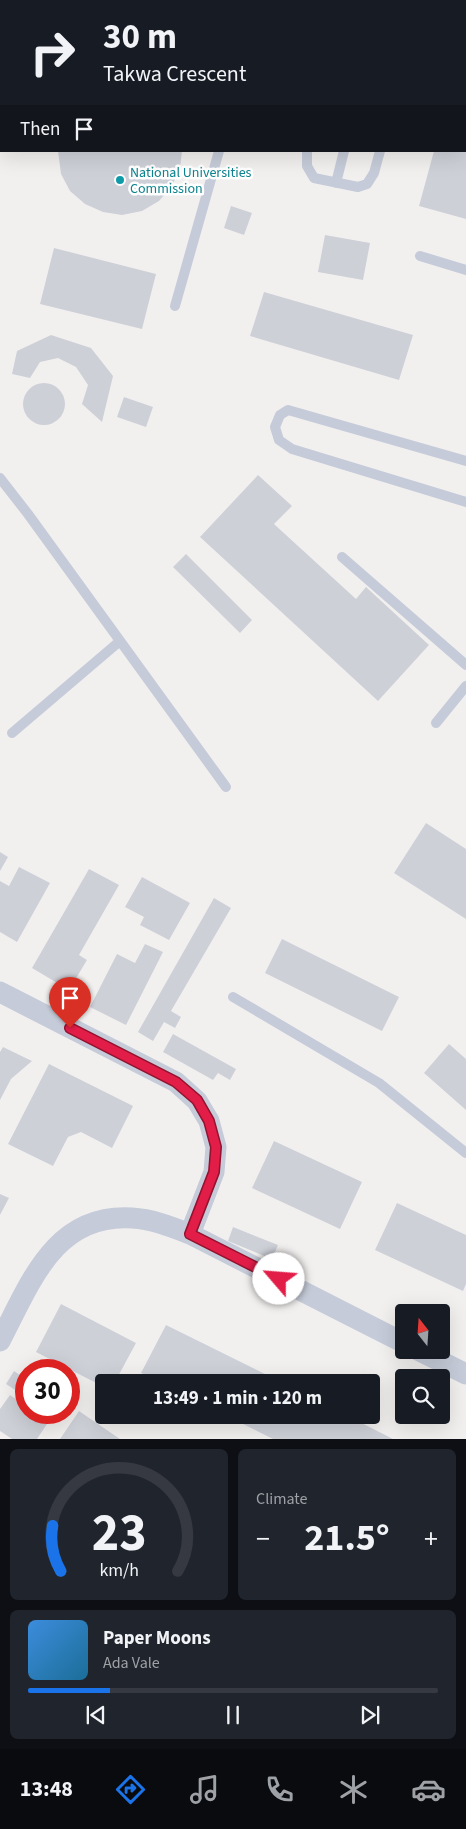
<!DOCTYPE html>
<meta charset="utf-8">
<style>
body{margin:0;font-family:"Source Sans 3",sans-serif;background:#20242c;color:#f1f3f6;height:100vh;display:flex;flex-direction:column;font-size:19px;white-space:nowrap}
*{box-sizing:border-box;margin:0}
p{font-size:16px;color:#9ea1a6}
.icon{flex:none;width:28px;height:28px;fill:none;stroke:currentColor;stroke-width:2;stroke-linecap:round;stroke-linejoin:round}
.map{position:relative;height:1439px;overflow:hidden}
.details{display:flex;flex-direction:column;gap:10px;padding:10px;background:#0d0f14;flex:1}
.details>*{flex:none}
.hud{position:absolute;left:0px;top:0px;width:466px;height:152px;box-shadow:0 5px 20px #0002;background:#171b24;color:#f1f3f6;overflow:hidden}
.needle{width:32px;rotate:343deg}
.fabs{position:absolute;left:395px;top:1304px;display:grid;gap:10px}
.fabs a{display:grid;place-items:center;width:55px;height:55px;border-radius:5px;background:#171b24;box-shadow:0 5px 20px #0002;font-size:25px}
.speed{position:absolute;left:15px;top:1359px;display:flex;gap:10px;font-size:25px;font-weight:700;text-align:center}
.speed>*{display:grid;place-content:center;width:65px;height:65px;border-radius:50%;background:#171b24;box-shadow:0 5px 20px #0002;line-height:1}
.speed .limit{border:8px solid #d22;background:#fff;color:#111}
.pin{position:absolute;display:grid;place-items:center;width:42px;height:42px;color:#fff;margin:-51px -21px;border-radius:50% 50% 50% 0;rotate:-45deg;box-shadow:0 0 5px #0007}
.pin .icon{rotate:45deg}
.me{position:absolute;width:55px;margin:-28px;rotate:297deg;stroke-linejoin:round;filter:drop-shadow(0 0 4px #0008)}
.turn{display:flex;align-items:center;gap:18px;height:105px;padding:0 20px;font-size:22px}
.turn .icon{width:65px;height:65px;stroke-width:2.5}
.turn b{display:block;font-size:35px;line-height:42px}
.then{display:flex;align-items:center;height:48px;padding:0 20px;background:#0003;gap:10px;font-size:19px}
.big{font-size:38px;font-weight:700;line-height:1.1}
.details .tile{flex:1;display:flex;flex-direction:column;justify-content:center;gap:8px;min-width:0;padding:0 18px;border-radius:8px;background:#20242c}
.details .dial{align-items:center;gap:0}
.dial svg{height:130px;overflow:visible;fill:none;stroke:#363941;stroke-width:7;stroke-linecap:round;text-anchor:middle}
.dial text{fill:#f1f3f6;stroke:none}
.song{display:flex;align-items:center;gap:15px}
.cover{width:60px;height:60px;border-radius:8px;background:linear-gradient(135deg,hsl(210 70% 55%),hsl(200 70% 35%))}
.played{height:5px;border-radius:2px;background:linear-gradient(90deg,#1a73e8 20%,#363941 20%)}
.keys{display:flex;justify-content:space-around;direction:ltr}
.heat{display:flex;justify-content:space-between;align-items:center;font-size:28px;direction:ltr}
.details .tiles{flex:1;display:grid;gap:10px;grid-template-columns:1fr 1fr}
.tile:last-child{grid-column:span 2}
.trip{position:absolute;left:95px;top:1374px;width:285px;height:50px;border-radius:5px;background:#171b24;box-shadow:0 5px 20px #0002;font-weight:700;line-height:50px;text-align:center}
.tabs{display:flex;height:80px;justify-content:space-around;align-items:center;background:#090b0e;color:#9ea1a6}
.tabs .icon{width:35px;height:35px}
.tabs .current{color:#1a73e8}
.tabs b{font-size:22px;color:#f1f3f6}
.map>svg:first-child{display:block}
</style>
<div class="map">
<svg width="466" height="1439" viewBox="0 0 466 1439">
<rect width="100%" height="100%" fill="#f2f0ef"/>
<path fill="#ced0d8" d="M58 151H182L180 168 172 186 159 201 142 211 122 215 103 212 85 204 70 191 61 174Z
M434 151H466V219L419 206Z
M231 206 252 213 244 235 224 228Z
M325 235 370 243 363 280 318 272Z
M54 248 156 274 142 329 40 304Z
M264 292 413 335 399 380 250 336Z
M51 335 91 348 113 376 102 422 82 404 88 385 76 367 58 358 40 362 30 378 12 374 17 351Z
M23 404a21 21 0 1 1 42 0a21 21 0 1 1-42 0Z
M124 397 153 407 146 427 117 417Z
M258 475 292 506 274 524 356 599 366 587 429 645 378 701 200 537Z
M186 554 252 620 240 633 173 567Z
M426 823 466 849V919L394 873Z
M0 852 8 857 0 871Z
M19 867 50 883 17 942 0 932V881L9 886Z
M89 869 119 885 79 955 87 960 69 990 32 968Z
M142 877 190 903 169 940 140 925 144 917 125 907Z
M214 898 231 908 171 1011 181 1017 175 1028 164 1022 153 1041 138 1032Z
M282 939 399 997 382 1031 265 973Z
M145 944 163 952 126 1025 90 1007 117 954 135 963Z
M173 1034 236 1069 230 1080 218 1073 213 1080 163 1052Z
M449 1044 466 1059V1110L424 1073Z
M3 1047 32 1061 11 1079 0 1100V1052Z
M49 1064 133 1106 112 1148 81 1132 68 1137 53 1166 8 1144Z
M274 1141 362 1182 340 1229 252 1188Z
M0 1194 9 1198 0 1215Z
M397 1203 466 1235V1284L463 1291 375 1250Z
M233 1227 278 1245 272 1259 228 1241Z
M61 1304 136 1343 115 1382H104V1387L36 1352Z
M166 1325 281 1382H161L141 1373Z
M14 1371 26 1379V1397L6 1384Z
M10 1395 26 1406V1412H37L49 1421 37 1439H12L0 1431V1409Z
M79 1411 120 1439H60Z
M225 1415H346L393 1439H273Z"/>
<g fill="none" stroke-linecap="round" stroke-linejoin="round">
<path stroke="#c5cbd8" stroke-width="10" d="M384 0 387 1
M179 1V0
M346 1 347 0
M417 1V0
M465 24H466
M307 151V166L314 178 358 187 367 184 374 173 380 151
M336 183 344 151
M420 256 466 270
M175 306 219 151
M466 461 288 410 280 415 275 427 279 440 292 449 466 502
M0 478 28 514 226 787
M342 557 466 665
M436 723 466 686
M12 733 120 641
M233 997 379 1083 466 1153"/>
<path stroke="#c5cbd8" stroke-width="21" d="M0 992 176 1082 197 1101 209 1121 216 1147 214 1172 190 1234
M0 1341C30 1284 54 1213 132 1218 152 1219 172 1227 190 1234L404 1343
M418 1350 466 1374"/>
</g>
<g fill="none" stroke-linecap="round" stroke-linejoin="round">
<defs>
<path id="route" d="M70 1028 176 1082 197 1100 209 1121 216 1147 214 1172 190 1234 279 1279"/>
</defs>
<use href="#route" stroke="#92132f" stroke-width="12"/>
<use href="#route" stroke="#e11d48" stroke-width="9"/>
</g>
<circle fill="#0f9aa8" stroke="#fff" stroke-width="2" cx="120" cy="180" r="5"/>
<g text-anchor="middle" stroke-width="5" stroke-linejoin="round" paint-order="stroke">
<g font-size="14" fill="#0d838f" stroke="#fff" text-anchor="start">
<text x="130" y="177">National Universities<tspan x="130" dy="16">Commission</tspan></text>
</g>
</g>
</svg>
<div class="fabs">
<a><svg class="needle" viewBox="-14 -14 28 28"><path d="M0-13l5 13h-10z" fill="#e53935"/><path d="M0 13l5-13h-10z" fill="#9ea1a6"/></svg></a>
<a><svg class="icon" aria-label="search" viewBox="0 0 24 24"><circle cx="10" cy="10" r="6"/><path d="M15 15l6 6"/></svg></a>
</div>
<div class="speed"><div class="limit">30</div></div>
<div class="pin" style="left:70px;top:1028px;background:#d93025"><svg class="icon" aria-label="arrive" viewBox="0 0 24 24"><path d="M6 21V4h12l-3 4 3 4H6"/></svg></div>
<svg class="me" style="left:279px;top:1279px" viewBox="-20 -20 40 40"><circle r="19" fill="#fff"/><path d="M0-13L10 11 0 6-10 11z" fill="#e11d48"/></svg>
<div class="trip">13:49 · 1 min · 120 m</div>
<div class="hud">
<div class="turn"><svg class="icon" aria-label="right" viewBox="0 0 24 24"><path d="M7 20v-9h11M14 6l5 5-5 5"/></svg><div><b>30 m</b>Takwa Crescent</div></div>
<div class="then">Then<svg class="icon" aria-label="arrive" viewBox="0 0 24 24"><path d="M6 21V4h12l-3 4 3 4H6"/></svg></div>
</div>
</div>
<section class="details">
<div class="tiles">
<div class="tile dial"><svg viewBox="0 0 100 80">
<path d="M14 69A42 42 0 1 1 86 69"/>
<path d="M14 69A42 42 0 0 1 9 41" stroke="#1a73e8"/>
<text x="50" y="56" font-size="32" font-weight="700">23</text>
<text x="50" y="72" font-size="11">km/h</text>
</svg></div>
<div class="tile"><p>Climate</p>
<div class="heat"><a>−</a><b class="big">21.5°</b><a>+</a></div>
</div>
<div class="tile">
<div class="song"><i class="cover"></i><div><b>Paper Moons</b><p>Ada Vale</p></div></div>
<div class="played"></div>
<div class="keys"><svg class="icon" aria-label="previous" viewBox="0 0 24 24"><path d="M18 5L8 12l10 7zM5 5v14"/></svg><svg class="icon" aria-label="pause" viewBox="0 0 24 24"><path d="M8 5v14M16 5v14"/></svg><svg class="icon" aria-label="next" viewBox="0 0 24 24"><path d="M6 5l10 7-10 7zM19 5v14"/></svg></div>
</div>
</div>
</section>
<nav class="tabs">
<b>13:48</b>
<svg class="icon current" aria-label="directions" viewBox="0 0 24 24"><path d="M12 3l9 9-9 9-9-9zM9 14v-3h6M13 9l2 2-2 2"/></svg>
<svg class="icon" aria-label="music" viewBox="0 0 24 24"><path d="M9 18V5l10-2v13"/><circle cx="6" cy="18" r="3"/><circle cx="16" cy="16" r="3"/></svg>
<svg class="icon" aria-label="phone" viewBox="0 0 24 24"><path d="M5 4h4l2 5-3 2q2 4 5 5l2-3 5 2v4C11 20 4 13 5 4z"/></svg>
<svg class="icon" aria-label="climate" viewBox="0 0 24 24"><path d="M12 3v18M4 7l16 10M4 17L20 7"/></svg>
<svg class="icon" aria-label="car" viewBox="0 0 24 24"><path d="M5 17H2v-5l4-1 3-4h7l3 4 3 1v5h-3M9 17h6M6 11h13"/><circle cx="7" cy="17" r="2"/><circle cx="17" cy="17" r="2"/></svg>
</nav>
